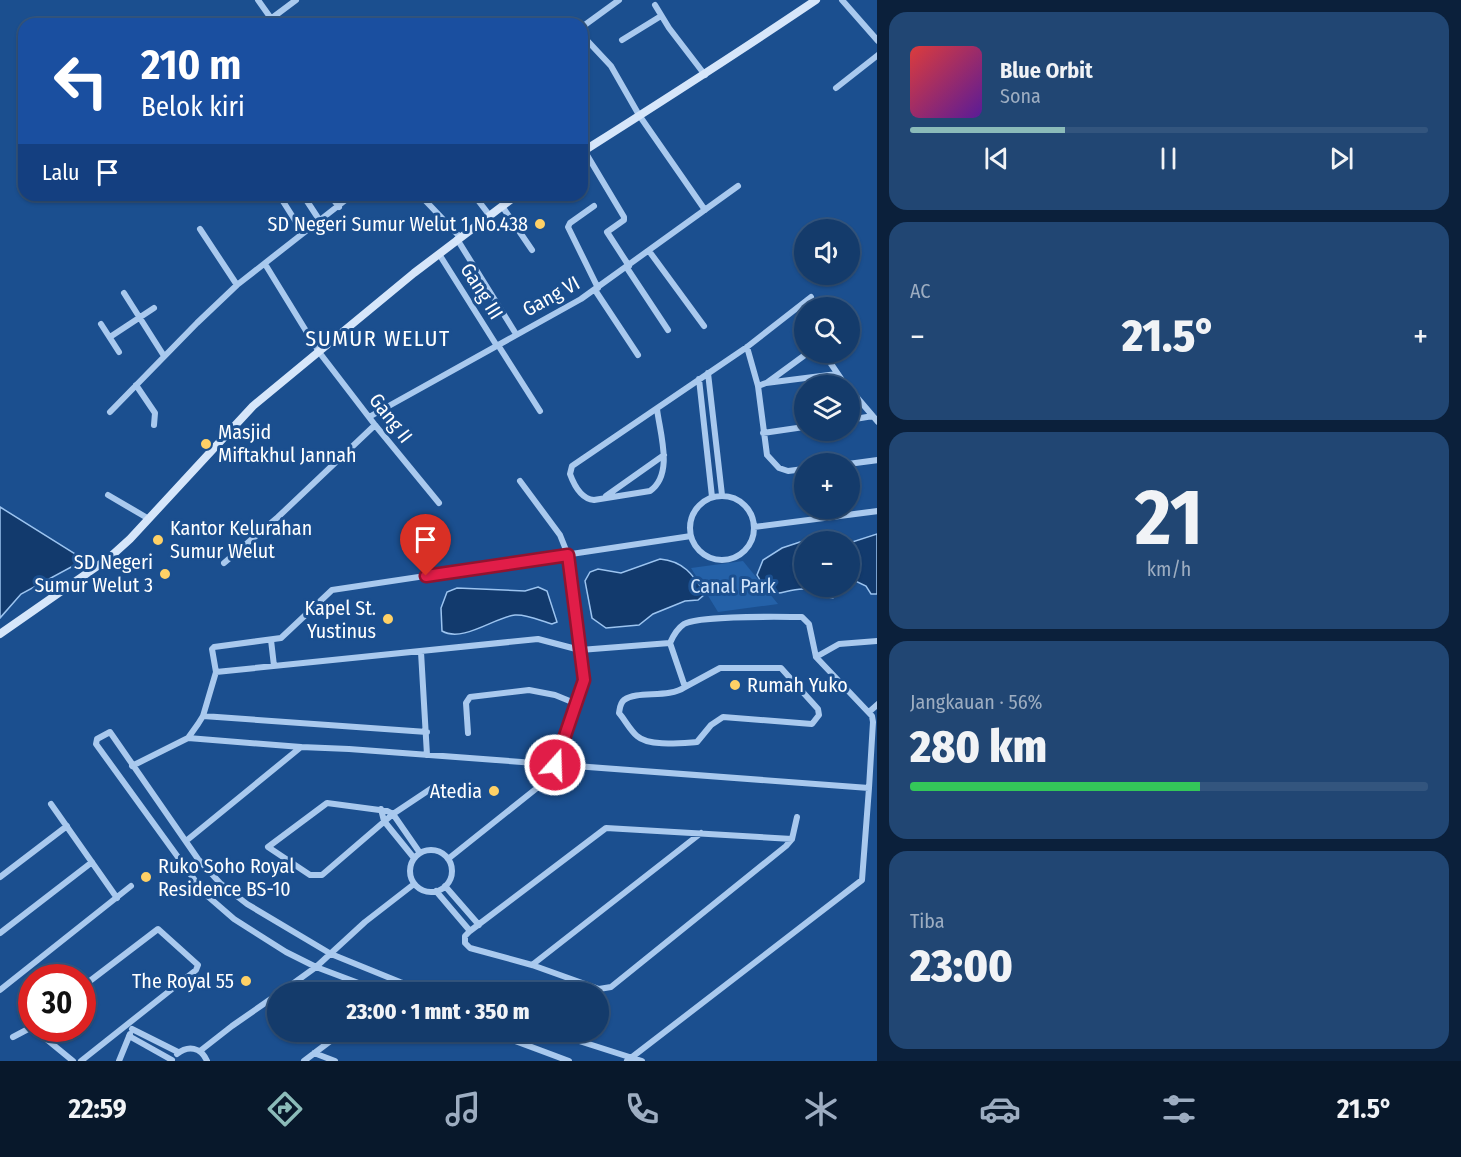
<!DOCTYPE html>
<html lang="id">
<meta charset="utf-8">
<style>
body{margin:0;font-family:"Fira Sans Condensed",sans-serif;background:#214673;color:#f1f3f6;height:100vh;display:flex;flex-direction:column;font-size:22px;white-space:nowrap}
*{box-sizing:border-box;margin:0}
p{font-size:20px;color:#9dadc1}
.icon{flex:none;width:33px;height:33px;fill:none;stroke:currentColor;stroke-width:2;stroke-linecap:round;stroke-linejoin:round}
.map{position:relative;flex:1;overflow:hidden}
.drawer{display:flex;flex-direction:column;gap:12px;padding:12px;background:#0b203b;width:584px}
.drawer>*{flex:none}
.hud{position:absolute;left:18px;top:18px;width:570px;height:183px;border-radius:18px;box-shadow:0 2px 4px #0004,0 0 0 2px #33557e;background:#1a4fa0;color:#fff;overflow:hidden}
.buttons{position:absolute;left:794px;top:219px;display:grid;gap:12px}
.buttons a{display:grid;place-items:center;width:66px;height:66px;border-radius:50%;background:#143b6b;box-shadow:0 2px 4px #0004,0 0 0 2px #33557e;font-size:30px}
.speed{position:absolute;left:18px;top:964px;display:flex;gap:12px;font-size:30px;font-weight:700;text-align:center}
.speed>*{display:grid;place-content:center;width:78px;height:78px;border-radius:50%;background:#143b6b;box-shadow:0 2px 4px #0004,0 0 0 2px #33557e;line-height:1}
.speed .limit{border:9px solid #d22;background:#fff;color:#111}
.pin{position:absolute;display:grid;place-items:center;width:51px;height:51px;color:#fff;margin:-62px -26px;border-radius:50% 50% 50% 0;rotate:-45deg;box-shadow:0 0 6px #0007}
.pin .icon{rotate:45deg}
.me{position:absolute;width:66px;margin:-33px;rotate:20deg;stroke-linejoin:round;filter:drop-shadow(0 0 4px #0008)}
.turn{display:flex;align-items:center;gap:21px;height:126px;padding:0 24px;font-size:27px}
.turn .icon{width:78px;height:78px;stroke-width:2.5}
.turn b{display:block;font-size:42px;line-height:51px}
.then{display:flex;align-items:center;height:57px;padding:0 24px;background:#0003;gap:12px;font-size:22px}
.big{font-size:45px;font-weight:800;line-height:1.1}
.drawer .tile{flex:1;display:flex;flex-direction:column;justify-content:center;gap:9px;min-width:0;padding:0 21px;border-radius:18px;background:#214673}
.drawer .dial{align-items:center;gap:0}
.dial b{font-size:78px;line-height:1}
.song{display:flex;align-items:center;gap:18px}
.cover{width:72px;height:72px;border-radius:9px;background:linear-gradient(135deg,hsl(0 70% 55%),hsl(270 70% 35%))}
.played{height:6px;border-radius:3px;background:linear-gradient(90deg,#8bbbb9 30%,#33557e 30%)}
.keys{display:flex;justify-content:space-around;direction:ltr}
.heat{display:flex;justify-content:space-between;align-items:center;font-size:33px;direction:ltr}
.charge{height:9px;border-radius:4px;background:linear-gradient(90deg,#34c759 56%,#33557e 0)}
.trip{position:absolute;left:267px;top:982px;width:342px;height:60px;border-radius:30px;background:#143b6b;box-shadow:0 2px 4px #0004,0 0 0 2px #33557e;font-weight:800;line-height:60px;text-align:center}
.tabs{display:flex;height:96px;justify-content:space-around;align-items:center;background:#08182b;color:#9dadc1}
.tabs .icon{width:42px;height:42px}
.tabs .on{color:#8bbbb9}
.tabs b{font-size:27px;color:#f1f3f6}
main{display:flex;flex:1;min-height:0}
.map>svg:first-child{display:block}
</style>
<main>
<div class="map">
<svg width="878" height="1061" viewBox="0 0 878 1061">
<rect width="100%" height="100%" fill="#1b4f8f"/>
<path fill="#2461a8" d="M743 561 778 604 718 612 691 568Z"/>
<path fill="#123a6d" stroke="#9cc4f0" stroke-width="1.5" d="M0 507 77 555 75 565 21 594 0 618Z
M877 534V594H871L866 586 849 578V543Z
M806 540 824 541 804 542V586L837 587 833 598C823 597 816 590 806 589 781 587 775 607 757 575L763 560 782 548Z
M660 559C683 561 693 574 705 594L698 600 685 601 653 614 639 625 606 628 592 618 585 581 590 572 598 569 621 573Z
M538 587 547 591 557 622 552 624C541 621 527 614 515 615 495 617 463 643 442 631L441 608 447 592 457 588 525 591Z"/>
<g fill="none" stroke-linecap="round" stroke-linejoin="round">
<path stroke="#a9c9ee" stroke-width="6" d="M258 0 275 24
M842 0 878 41
M655 5 669 28 705 75
M272 18 296 0
M582 27 619 0
M582 35 611 66 639 115 705 210
M622 40 661 16
M836 88 878 55
M584 150 624 217V220L607 232 629 266
M279 195 303 233
M303 195 320 221
M330 195 339 207
M420 195 460 237
M474 195 490 216
M502 206 532 250
M594 206 570 223 568 227 598 288
M200 229 237 285
M457 239 516 334
M649 251 704 326
M439 254 497 346
M265 264 319 352 375 425 439 503
M627 268 668 330
M595 290 638 355
M124 293 164 356
M101 324 119 352
M110 337 154 308
M498 345 540 411
M747 347 758 386 767 455 779 468 788 471 804 469
M823 352 846 386
M708 373 722 495
M699 379 712 497
M768 382 809 352
M136 385 155 413 154 425
M758 386 766 383 837 374
M849 388 878 422
M657 409C660 434 674 474 650 491L594 500C581 499 574 485 570 474L572 466 747 347 811 297
M110 412 197 323 237 285 352 195
M369 417 581 299 738 186
M849 420 873 416
M763 433 804 427
M848 464 878 460
M108 495 149 519
M690 528a32 32 0 1 1 64 0a32 32 0 1 1-64 0Z
M606 496 664 455
M754 527 878 511
M224 563 278 517 375 425
M271 640 274 666
M421 652 427 755
M816 657 839 644 878 641
M216 672 538 639 580 650 670 643
M685 687 720 668H781L818 709 819 715 812 724 723 717 711 725 697 742C682 743 649 747 637 736 630 730 625 720 619 713 620 708 620 703 624 700 638 690 668 699 685 687L670 643C673 636 678 628 684 624 699 615 781 617 802 617L809 624 816 657 872 716 873 722 869 788
M869 712 878 704
M203 716 427 732
M468 733 466 703 470 697 529 690 555 695 577 704
M188 738 301 747
M132 766 188 738 198 724 203 716 216 672 212 649 214 647 281 638 332 590 691 536
M51 804 117 898
M381 809 384 821 414 858
M792 839 606 828 470 931 465 936V943L470 948 532 965 599 989 611 987 786 846 792 839 797 817
M186 841 301 747 349 749 869 788 862 880 627 1061
M410 871a21 21 0 1 1 42 0a21 21 0 1 1-42 0Z
M420 853 393 814 387 811 327 803 268 847 310 875H322L393 814 432 788
M448 859 542 784 555 765 584 680 568 555 560 535 520 481
M0 877 67 826
M445 886 479 925
M436 891 470 931
M0 933 92 862
M532 965 701 833
M0 990 131 886
M280 993 316 967 365 922 414 884
M385 993 316 967 286 952 234 919 204 893 96 744 97 739 110 732 198 859 220 883 247 904 331 954 400 982 433 993
M34 1029 73 1061
M132 1029 178 1052
M491 1032 569 1061
M551 1032 642 1061
M129 1036 172 1060
M13 1037 32 1027
M200 1051 232 1026 278 994
M314 1053 335 1061
M177 1054C188 1045 201 1047 207 1061
M81 1061 196 970 198 965 158 929 82 987
M119 1061 130 1034
M304 1061 337 1036"/>
<path stroke="#d6e6fa" stroke-width="8" d="M582 152C661 102 739 52 816 0
M0 634 109 558 130 539 253 406 414 273 517 195"/>
</g>
<g fill="none" stroke-linecap="round" stroke-linejoin="round">
<defs>
<path id="route" d="M426 576 568 555 584 680 555 765"/>
</defs>
<use href="#route" stroke="#92132f" stroke-width="15"/>
<use href="#route" stroke="#e11d48" stroke-width="10"/>
</g>
<g fill="#ffd166" stroke="#1b4f8f" stroke-width="2">
<circle cx="540" cy="224" r="6"/>
<circle cx="206" cy="444" r="6"/>
<circle cx="158" cy="540" r="6"/>
<circle cx="165" cy="574" r="6"/>
<circle cx="388" cy="619" r="6"/>
<circle cx="735" cy="685" r="6"/>
<circle cx="494" cy="791" r="6"/>
<circle cx="146" cy="877" r="6"/>
<circle cx="246" cy="981" r="6"/>
</g>
<g text-anchor="middle" stroke-width="6" stroke-linejoin="round" paint-order="stroke">
<g font-size="20" fill="#fff" stroke="#1b4f8f" text-anchor="end">
<text x="528" y="231">SD Negeri Sumur Welut 1 No.438</text>
<text x="218" y="439" text-anchor="start">Masjid<tspan x="218" dy="23">Miftakhul Jannah</tspan></text>
<text x="170" y="535" text-anchor="start">Kantor Kelurahan<tspan x="170" dy="23">Sumur Welut</tspan></text>
<text x="153" y="569">SD Negeri<tspan x="153" dy="23">Sumur Welut 3</tspan></text>
<text x="376" y="615">Kapel St.<tspan x="376" dy="23">Yustinus</tspan></text>
<text x="747" y="692" text-anchor="start">Rumah Yuko</text>
<text x="482" y="798">Atedia</text>
<text x="158" y="873" text-anchor="start">Ruko Soho Royal<tspan x="158" dy="23">Residence BS-10</tspan></text>
<text x="234" y="988">The Royal 55</text>
</g>
<g font-size="20" fill="#fff" stroke="#1b4f8f">
<text transform="translate(482 291) rotate(58)" y="7">Gang III</text>
<text transform="translate(551 296) rotate(-29)" y="7">Gang VI</text>
<text transform="translate(391 418) rotate(52)" y="7">Gang II</text>
</g>
<g font-size="20" fill="#cfe3fa" stroke="#1b4f8f">
<text x="733" y="593">Canal Park</text>
</g>
<g font-size="22" letter-spacing="1.5" fill="#fff" stroke="#1b4f8f">
<text x="378" y="346">SUMUR WELUT</text>
</g>
</g>
</svg>
<div class="buttons">
<a><svg class="icon" aria-label="sound" viewBox="0 0 24 24"><path d="M4 9h4l5-4v14l-5-4H4zM17 9q2 3 0 6"/></svg></a>
<a><svg class="icon" aria-label="search" viewBox="0 0 24 24"><circle cx="10" cy="10" r="6"/><path d="M15 15l6 6"/></svg></a>
<a><svg class="icon" aria-label="layers" viewBox="0 0 24 24"><path d="M12 4l9 5-9 5-9-5zM3 14l9 5 9-5"/></svg></a>
<a>+</a>
<a>−</a>
</div>
<div class="speed"><div class="limit">30</div></div>
<div class="pin" style="left:426px;top:576px;background:#d93025"><svg class="icon" aria-label="arrive" viewBox="0 0 24 24"><path d="M6 21V4h12l-3 4 3 4H6"/></svg></div>
<svg class="me" style="left:555px;top:765px" viewBox="-20 -20 40 40"><circle r="17" fill="#e11d48" stroke="#fff" stroke-width="3"/><path d="M0-11L8 9 0 5-8 9z" fill="#fff"/></svg>
<div class="trip">23:00 · 1 mnt · 350 m</div>
<div class="hud">
<div class="turn"><svg class="icon" aria-label="left" viewBox="0 0 24 24"><path d="M17 20v-9H6M10 6l-5 5 5 5"/></svg><div><b>210 m</b>Belok kiri</div></div>
<div class="then">Lalu<svg class="icon" aria-label="arrive" viewBox="0 0 24 24"><path d="M6 21V4h12l-3 4 3 4H6"/></svg></div>
</div>
</div>
<section class="drawer">
<div class="tile">
<div class="song"><i class="cover"></i><div><b>Blue Orbit</b><p>Sona</p></div></div>
<div class="played"></div>
<div class="keys"><svg class="icon" aria-label="previous" viewBox="0 0 24 24"><path d="M18 5L8 12l10 7zM5 5v14"/></svg><svg class="icon" aria-label="pause" viewBox="0 0 24 24"><path d="M8 5v14M16 5v14"/></svg><svg class="icon" aria-label="next" viewBox="0 0 24 24"><path d="M6 5l10 7-10 7zM19 5v14"/></svg></div>
</div>
<div class="tile"><p>AC</p>
<div class="heat"><a>−</a><b class="big">21.5°</b><a>+</a></div>
</div>
<div class="tile dial"><b>21</b><p>km/h</p></div>
<div class="tile"><p>Jangkauan · 56%</p><b class="big">280 km</b><div class="charge"></div></div>
<div class="tile"><p>Tiba</p><b class="big">23:00</b></div>
</section>
</main>
<nav class="tabs">
<b>22:59</b>
<svg class="icon on" aria-label="directions" viewBox="0 0 24 24"><path d="M12 3l9 9-9 9-9-9zM9 14v-3h6M13 9l2 2-2 2"/></svg>
<svg class="icon" aria-label="music" viewBox="0 0 24 24"><path d="M9 18V5l10-2v13"/><circle cx="6" cy="18" r="3"/><circle cx="16" cy="16" r="3"/></svg>
<svg class="icon" aria-label="phone" viewBox="0 0 24 24"><path d="M5 4h4l2 5-3 2q2 4 5 5l2-3 5 2v4C11 20 4 13 5 4z"/></svg>
<svg class="icon" aria-label="climate" viewBox="0 0 24 24"><path d="M12 3v18M4 7l16 10M4 17L20 7"/></svg>
<svg class="icon" aria-label="car" viewBox="0 0 24 24"><path d="M5 17H2v-5l4-1 3-4h7l3 4 3 1v5h-3M9 17h6M6 11h13"/><circle cx="7" cy="17" r="2"/><circle cx="17" cy="17" r="2"/></svg>
<svg class="icon" aria-label="filters" viewBox="0 0 24 24"><path d="M4 7h16M4 17h16"/><circle cx="9" cy="7" r="2"/><circle cx="15" cy="17" r="2"/></svg>
<b>21.5°</b>
</nav>
